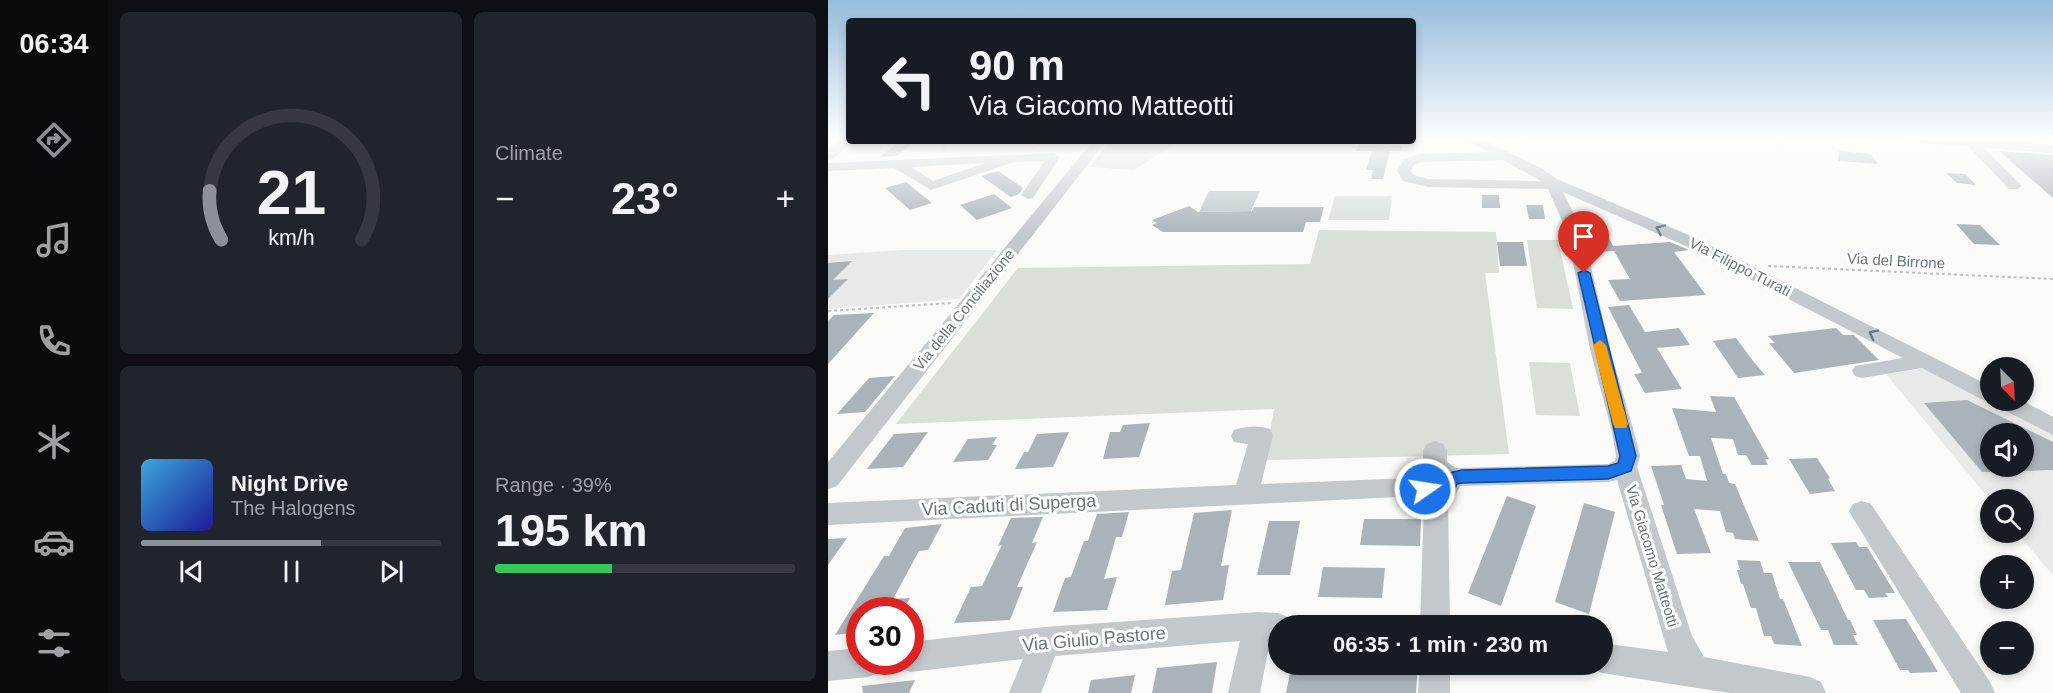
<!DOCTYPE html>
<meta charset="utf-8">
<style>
body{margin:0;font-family:Helvetica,sans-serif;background:#20242c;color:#f1f3f6;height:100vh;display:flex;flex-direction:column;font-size:22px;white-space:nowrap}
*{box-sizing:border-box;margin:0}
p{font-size:20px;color:#9ea1a6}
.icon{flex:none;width:33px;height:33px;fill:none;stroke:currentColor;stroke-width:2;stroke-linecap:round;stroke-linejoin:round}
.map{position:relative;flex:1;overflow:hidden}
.sheet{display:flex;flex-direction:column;gap:12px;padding:12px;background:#0d0f14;width:720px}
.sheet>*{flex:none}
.banner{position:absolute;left:18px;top:18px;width:570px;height:126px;border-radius:6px;box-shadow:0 3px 9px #0003;background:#171b24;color:#f1f3f6;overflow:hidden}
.needle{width:39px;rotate:156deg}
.fabs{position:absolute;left:1152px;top:357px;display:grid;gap:12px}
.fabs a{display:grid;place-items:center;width:54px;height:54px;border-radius:50%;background:#171b24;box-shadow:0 3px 9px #0003;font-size:30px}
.speed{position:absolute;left:18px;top:597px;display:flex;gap:12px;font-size:30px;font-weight:700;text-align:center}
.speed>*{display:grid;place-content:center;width:78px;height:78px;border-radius:50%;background:#171b24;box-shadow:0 3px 9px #0003;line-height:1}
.speed .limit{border:9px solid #d22;background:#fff;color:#111}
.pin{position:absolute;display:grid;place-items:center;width:51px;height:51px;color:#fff;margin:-62px -26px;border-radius:50% 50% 50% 0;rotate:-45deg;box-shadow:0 0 6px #0007}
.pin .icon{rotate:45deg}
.me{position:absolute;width:66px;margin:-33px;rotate:77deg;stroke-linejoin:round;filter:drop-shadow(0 0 4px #0008)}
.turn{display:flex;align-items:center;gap:21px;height:126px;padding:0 24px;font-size:27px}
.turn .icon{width:78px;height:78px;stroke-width:2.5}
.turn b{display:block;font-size:42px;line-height:51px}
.big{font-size:45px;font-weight:700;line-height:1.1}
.sheet .tile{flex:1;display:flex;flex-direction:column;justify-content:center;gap:9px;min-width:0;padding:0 21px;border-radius:9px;background:#20242c}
.sheet .dial{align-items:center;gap:0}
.dial svg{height:156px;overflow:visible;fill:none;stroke:#363941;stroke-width:7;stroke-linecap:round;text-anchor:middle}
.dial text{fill:#f1f3f6;stroke:none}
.song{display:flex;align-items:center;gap:18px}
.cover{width:72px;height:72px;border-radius:9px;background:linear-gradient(135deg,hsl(200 70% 55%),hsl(240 70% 35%))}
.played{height:6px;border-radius:3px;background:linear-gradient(90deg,#8c9099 60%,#363941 60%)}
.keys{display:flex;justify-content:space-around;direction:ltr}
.heat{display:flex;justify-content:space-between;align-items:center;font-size:33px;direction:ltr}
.charge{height:9px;border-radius:4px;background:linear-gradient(90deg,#34c759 39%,#363941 0)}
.sheet .tiles{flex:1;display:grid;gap:12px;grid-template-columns:repeat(2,1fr)}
.trip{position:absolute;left:440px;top:615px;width:345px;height:60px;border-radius:30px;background:#171b24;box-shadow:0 3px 9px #0003;font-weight:700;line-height:60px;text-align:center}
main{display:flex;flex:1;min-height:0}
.tab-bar{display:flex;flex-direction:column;width:108px;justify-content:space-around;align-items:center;background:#090b0e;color:#9ea1a6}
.tab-bar .icon{width:42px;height:42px}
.tab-bar .selected{color:#8c9099}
.tab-bar b{font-size:27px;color:#f1f3f6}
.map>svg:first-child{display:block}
</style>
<main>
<nav class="tab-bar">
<b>06:34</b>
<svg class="icon selected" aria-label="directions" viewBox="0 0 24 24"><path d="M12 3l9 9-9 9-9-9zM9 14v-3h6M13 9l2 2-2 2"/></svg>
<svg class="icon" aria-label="music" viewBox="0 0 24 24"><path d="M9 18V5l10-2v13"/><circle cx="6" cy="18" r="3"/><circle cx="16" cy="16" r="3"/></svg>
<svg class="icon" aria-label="phone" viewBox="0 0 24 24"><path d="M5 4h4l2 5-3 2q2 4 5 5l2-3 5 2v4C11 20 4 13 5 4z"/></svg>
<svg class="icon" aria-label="climate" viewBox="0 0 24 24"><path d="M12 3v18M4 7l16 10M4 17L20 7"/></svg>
<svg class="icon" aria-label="car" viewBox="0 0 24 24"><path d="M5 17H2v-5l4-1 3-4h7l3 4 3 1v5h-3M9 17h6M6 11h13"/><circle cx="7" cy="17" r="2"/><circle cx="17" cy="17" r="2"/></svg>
<svg class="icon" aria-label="filters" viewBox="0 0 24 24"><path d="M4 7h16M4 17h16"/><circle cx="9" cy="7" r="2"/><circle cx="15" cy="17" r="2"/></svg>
</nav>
<section class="sheet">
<div class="tiles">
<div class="tile dial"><svg viewBox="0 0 100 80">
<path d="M14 69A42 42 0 1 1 86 69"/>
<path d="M14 69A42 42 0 0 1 8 44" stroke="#8c9099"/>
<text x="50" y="56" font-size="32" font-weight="700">21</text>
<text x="50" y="72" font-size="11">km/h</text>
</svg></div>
<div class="tile"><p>Climate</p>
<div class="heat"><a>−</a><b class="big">23°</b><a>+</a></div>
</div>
<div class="tile">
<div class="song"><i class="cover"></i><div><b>Night Drive</b><p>The Halogens</p></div></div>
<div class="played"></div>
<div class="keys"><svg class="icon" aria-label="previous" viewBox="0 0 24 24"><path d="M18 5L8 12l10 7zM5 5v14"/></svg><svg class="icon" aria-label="pause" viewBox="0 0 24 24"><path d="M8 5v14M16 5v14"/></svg><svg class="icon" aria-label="next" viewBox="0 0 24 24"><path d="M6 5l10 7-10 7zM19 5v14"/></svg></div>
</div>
<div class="tile"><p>Range · 39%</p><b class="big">195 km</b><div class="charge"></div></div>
</div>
</section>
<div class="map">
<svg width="1225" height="693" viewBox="0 0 1225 693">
<rect width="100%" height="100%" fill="#fafaf8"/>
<path fill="#e8e9e9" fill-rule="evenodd" d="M75 250H169L131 299 0 309V255Z
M1105 367 1225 434V575L1189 533 1196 532V500H1162L1058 374ZM1162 434H1196V466H1162Z"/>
<path fill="#dadfd7" d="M282 141H352L306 170 262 167Z
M507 196H564L561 220H500Z
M491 230 668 232 671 273H657L681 454 437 460 446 409 68 424 190 268 482 264Z
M699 240H730L745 309 709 308Z
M701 362 742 363 752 416 708 415Z"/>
<path fill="#bbc7cb" d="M381 191H432L423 211 371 212Z"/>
<path fill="#aab3b9" d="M72 141H87L69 156 52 157Z
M531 141H574V151H562L555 179H543L545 170H538L544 151H528Z
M1011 151 1043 154 1050 164 1010 161Z
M1171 151 1225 155V198L1178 157Z
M170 171 195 188 191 194 183 197 153 176Z
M1118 173 1137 174 1148 185 1129 183Z
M78 182 104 203 82 210 57 188Z
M166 194 184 208 149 220 132 205Z
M654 195H671L672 208H654Z
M698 205H715L717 219H701Z
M361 206 370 212 424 211 426 207H496L492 222H478L475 232H335L324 225 329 223 324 220Z
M1128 224 1152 225 1172 245 1146 244Z
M775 227 785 246 842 242 861 250 846 252 878 295 792 301 780 280 802 279 786 251 771 252 758 228Z
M669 242H695L699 266H672Z
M24 261 5 280 20 279 0 299V263Z
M801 305 817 332 851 328 862 345 829 348 854 389 817 393 806 374 814 373 780 307Z
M46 313 0 364V321L6 315Z
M1008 328 1015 335H1026L1051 360 966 373 941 343H947L940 336Z
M908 338 925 361 937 375 910 378 885 341Z
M67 376 37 412 9 414 41 378Z
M882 396 906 397 941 459H937L940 465H924L918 455H910L905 439 883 438 895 474H898L901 483 907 484 931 541 907 539 905 533 898 532 892 511 866 509 883 553 849 554 833 505H836L823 466 853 465 858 479 879 481 872 456H861L844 408 888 412Z
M1139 400 1225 442V470L1196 471V434H1162V472H1154L1096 403Z
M322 423 311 457 275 459 282 432H292L295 425Z
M100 432 75 467 39 469 66 434Z
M241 432 225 467 187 469 196 452H200L209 434Z
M169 437 164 445H169L160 460 125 462 140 439Z
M989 458 1002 478 1000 479 1007 491 982 494 961 459Z
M679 496 708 506 673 606 640 593Z
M756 503 787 512 761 614 727 602Z
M404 510 393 566 401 565 395 600 337 605 344 571 353 570 366 513Z
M301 512 294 537H288L276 579 289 577 279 610 225 612 237 578 243 577 256 541H260L269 514Z
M215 517 204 543 209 542 189 587H195L182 620 126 623 143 587 154 586 174 545 170 546 183 518Z
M536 519H593L592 546 532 545Z
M441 521H472L462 575H429Z
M114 524 100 550 91 551 65 599 82 598 75 610H32V632L7 635 56 556H61L77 528Z
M19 538 0 565V539Z
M1028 542 1031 547H1039L1067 593H1057L1060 597 1041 598 1036 590H1028L1003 543Z
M909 560 932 561 936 573H944L952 599H955L974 646 946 644 943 636H936L928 608H923L915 584H913L909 570H912Z
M960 562H992L1020 620H1022L1029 635H1025L1030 645H1006L1000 630H993Z
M495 567 557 568 554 598 490 597Z
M1078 619 1110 672 1082 673 1080 670H1072L1045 620Z
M389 662 384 693H324L329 668Z
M520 664H590L588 693H458L462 673 519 674Z
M307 675 303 693H260L263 680Z
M87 680 81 693H35L34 686Z"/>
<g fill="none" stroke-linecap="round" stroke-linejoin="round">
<path stroke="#bbbfc2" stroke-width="1.5" stroke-dasharray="2 2" stroke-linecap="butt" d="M205 147 215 141
M116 151V146L121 141"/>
<path stroke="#bbbfc2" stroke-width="2" stroke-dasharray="3 3" stroke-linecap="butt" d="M940 266 1225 279
M0 311 123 303"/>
<path fill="#c3c8cc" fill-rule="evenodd" d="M14 138H21V141H25L5 159 0 160V149Z
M636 138H651L715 169 729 179 872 240 1162 386V400H1193L1225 417V435L1166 405 1164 402 1155 400 1094 368 1034 378 1027 376 1024 371 1027 366 1075 358 860 247 735 192 755 232 782 349 806 432 812 456 809 467 864 636 876 657 982 677 993 682 998 693H901L774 673 763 669 762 664H774V643L840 652 789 480 780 482 632 486 627 496 620 501 622 626H592L596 500 571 497 0 525V503L408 485 420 444 406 442 403 436 406 430C418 426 430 425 442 429L445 435 433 484 583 478 589 467 595 462V450L599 444 607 441 615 444 619 450V462L628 468 780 464 787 461 788 456 784 432 762 349 739 232 720 189 600 187 575 181 569 171 576 159 591 154 661 152ZM675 160 713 181 600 179 585 175 583 171 586 165 593 162Z
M1071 138H1146L1225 145V153L1156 148 1191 183 1193 186 1191 189H1181L1140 146 1077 142Z
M265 141H278L9 486 0 489V462Z
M226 153 232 157 205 198 200 199 193 195 217 161 186 162 103 190 66 168 0 171V163ZM157 163 105 181 83 167Z
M1034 501 1043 504 1162 682 1167 693H1133L1025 518 1021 511 1025 504Z
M430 612 450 613 460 617 464 626H450V641H442L432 693H400L412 641 227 656 213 693H181L195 659 82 672 71 668 69 662H82V642L217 627Z
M32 648V662H55L51 673 40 677 0 681V651Z
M592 664H622V693H590Z"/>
</g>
<defs><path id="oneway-chevron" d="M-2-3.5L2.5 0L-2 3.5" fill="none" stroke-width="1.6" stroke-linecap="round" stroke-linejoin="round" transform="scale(1.5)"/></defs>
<g stroke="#6a7a87">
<use href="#oneway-chevron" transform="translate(832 229) rotate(-156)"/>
<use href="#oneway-chevron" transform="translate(1045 334) rotate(-153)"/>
</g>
<linearGradient id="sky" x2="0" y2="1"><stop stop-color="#96bcdc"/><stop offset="0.59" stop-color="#fdfdfc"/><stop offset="1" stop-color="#fdfdfc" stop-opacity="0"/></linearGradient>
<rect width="1225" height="235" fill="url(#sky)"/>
<path fill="#1a73e8" stroke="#114b97" stroke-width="1.5" d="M756 270 762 273 808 456 803 471 780 479 634 483 629 484 625 493 612 499 591 493 588 489 591 484 597 482 610 484 616 474 634 470 780 466 790 463 792 456 750 273Z"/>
<path fill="#f59e0b" d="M772 340 778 345 800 424 798 428H787L785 424 765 345Z"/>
<g text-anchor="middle" stroke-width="6" stroke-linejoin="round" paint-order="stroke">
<g font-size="15" fill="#657683" stroke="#fff">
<text transform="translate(1068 261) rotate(3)" y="5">Via del Birrone</text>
<text transform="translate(912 267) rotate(27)" y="5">Via Filippo Turati</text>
<text transform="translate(136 310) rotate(-51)" y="5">Via della Conciliazione</text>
<text transform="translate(824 556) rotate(73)" y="5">Via Giacomo Matteotti</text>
</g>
<g font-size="18" fill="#657683" stroke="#fff">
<text transform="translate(181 505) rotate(-3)" y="6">Via Caduti di Superga</text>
<text transform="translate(266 639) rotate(-5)" y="6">Via Giulio Pastore</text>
</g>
</g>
</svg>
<div class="fabs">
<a><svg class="needle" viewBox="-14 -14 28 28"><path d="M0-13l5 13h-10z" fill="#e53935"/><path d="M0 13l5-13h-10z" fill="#9ea1a6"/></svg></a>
<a><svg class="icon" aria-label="sound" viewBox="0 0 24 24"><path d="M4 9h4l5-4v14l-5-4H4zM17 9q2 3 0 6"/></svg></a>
<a><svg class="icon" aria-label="search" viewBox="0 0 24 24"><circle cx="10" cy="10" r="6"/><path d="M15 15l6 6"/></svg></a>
<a>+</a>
<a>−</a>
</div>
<div class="speed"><div class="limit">30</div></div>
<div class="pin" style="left:756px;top:273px;background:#d93025"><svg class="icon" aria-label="arrive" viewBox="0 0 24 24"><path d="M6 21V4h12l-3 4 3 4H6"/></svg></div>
<svg class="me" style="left:597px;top:489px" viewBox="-20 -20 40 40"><circle r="17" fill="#1a73e8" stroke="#fff" stroke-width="3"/><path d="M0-11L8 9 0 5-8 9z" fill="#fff"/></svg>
<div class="trip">06:35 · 1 min · 230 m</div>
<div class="banner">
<div class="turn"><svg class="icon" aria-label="left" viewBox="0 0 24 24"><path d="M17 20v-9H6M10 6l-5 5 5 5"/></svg><div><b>90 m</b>Via Giacomo Matteotti</div></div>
</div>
</div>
</main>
